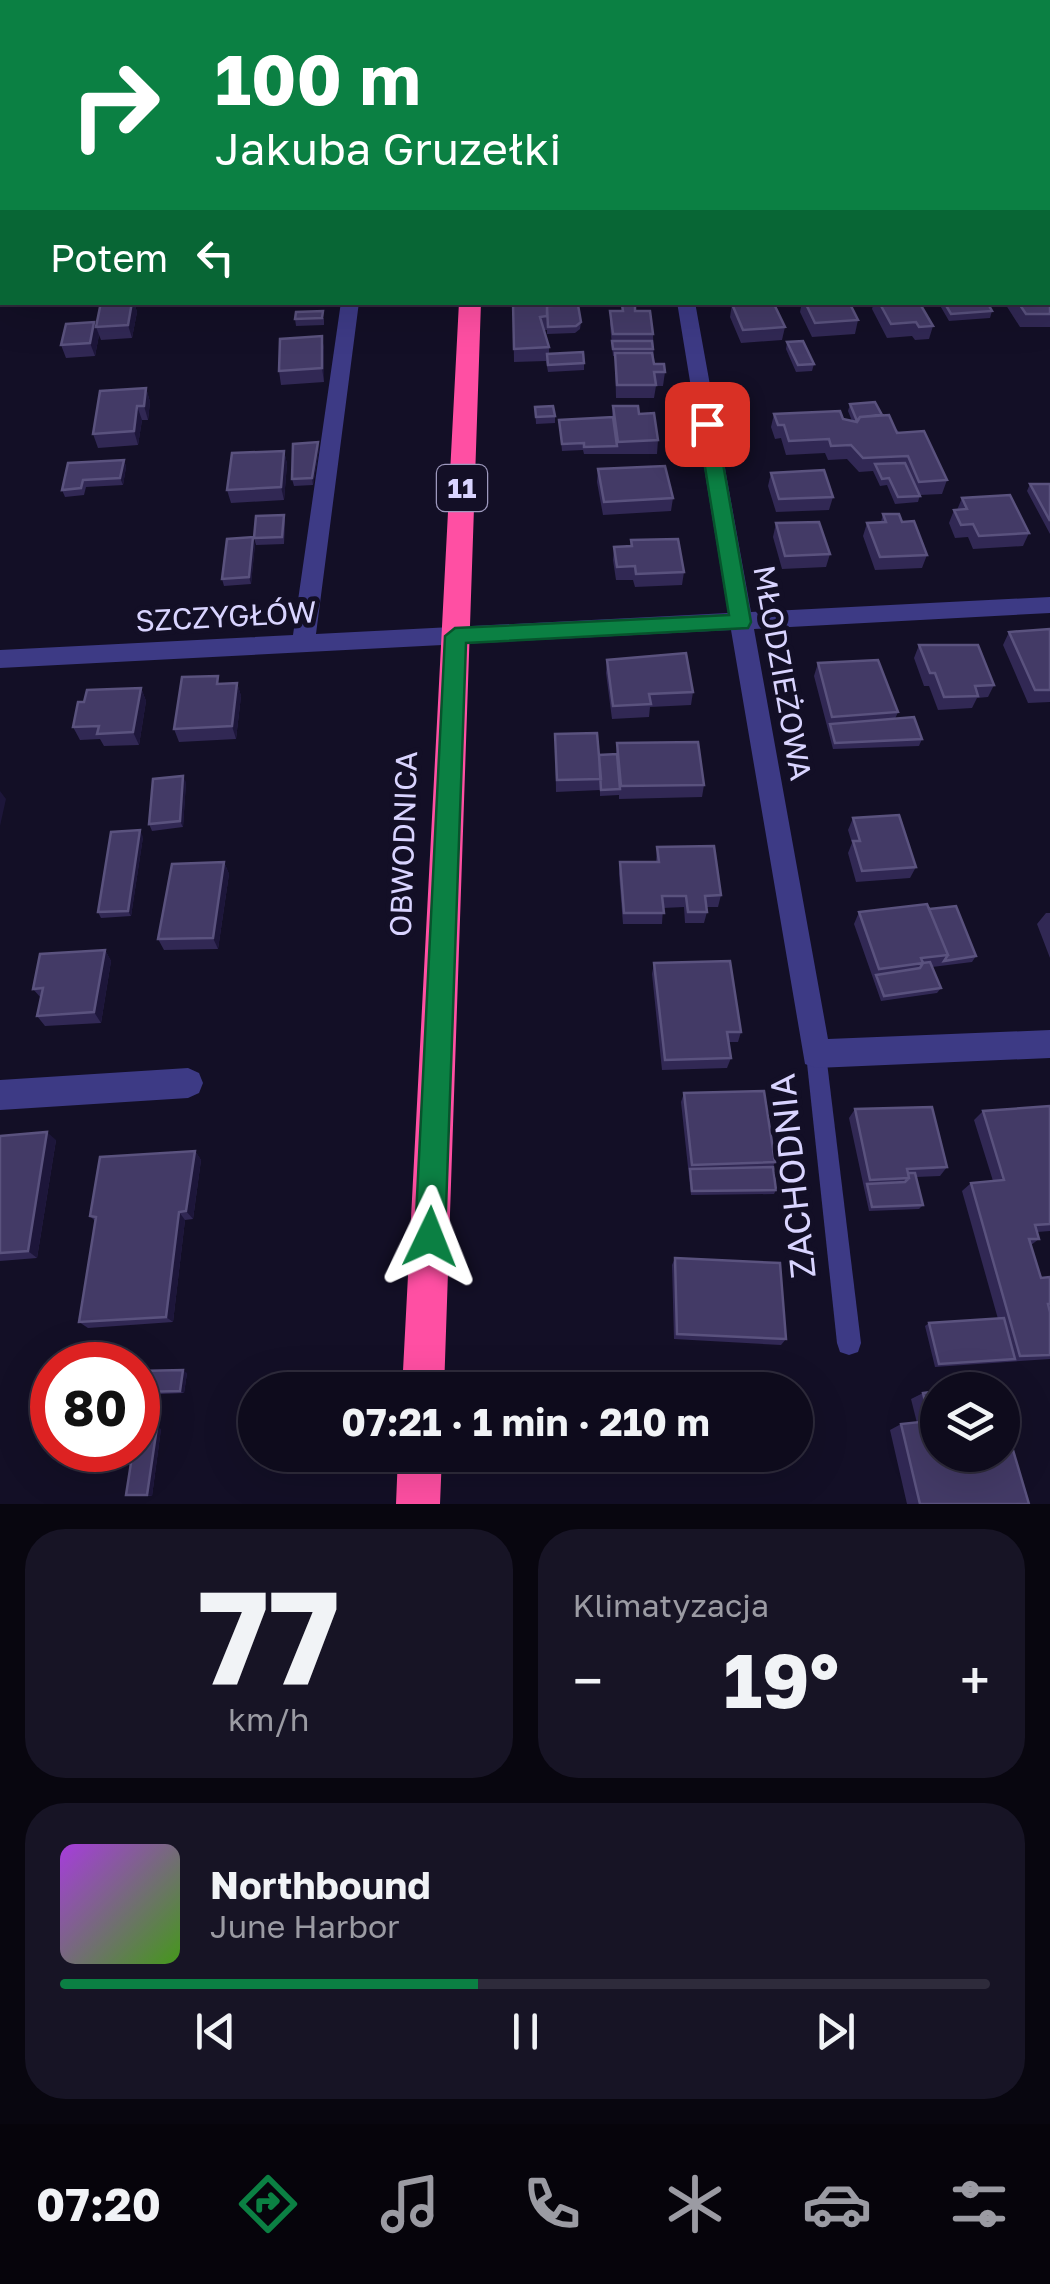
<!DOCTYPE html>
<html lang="pl">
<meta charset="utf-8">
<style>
body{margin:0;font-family:"Golos Text",sans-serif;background:#171425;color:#f1f3f6;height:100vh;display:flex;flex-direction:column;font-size:38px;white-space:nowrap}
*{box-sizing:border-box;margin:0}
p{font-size:32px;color:#9b9ba3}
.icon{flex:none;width:55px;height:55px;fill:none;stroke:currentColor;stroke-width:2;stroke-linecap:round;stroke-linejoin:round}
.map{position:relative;height:1504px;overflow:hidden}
.side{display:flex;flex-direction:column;gap:25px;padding:25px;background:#08060f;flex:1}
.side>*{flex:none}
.banner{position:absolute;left:0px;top:0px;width:1050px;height:305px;box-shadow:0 10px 40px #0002,0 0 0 2px #2e2b3b;background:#0b8043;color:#fff;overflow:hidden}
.fabs{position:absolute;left:920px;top:1372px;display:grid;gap:20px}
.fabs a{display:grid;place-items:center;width:100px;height:100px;border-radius:50%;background:#0e0b1c;box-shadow:0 10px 40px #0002,0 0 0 2px #2e2b3b;font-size:50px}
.speed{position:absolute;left:30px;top:1342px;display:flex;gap:20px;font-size:50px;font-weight:700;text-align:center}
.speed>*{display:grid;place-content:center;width:130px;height:130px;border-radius:50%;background:#0e0b1c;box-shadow:0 10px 40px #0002,0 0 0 2px #2e2b3b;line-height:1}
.speed .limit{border:15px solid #d22;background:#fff;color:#111}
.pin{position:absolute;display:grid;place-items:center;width:85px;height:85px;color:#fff;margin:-42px;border-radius:20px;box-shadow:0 5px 15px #0006}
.me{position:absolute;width:110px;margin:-55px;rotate:2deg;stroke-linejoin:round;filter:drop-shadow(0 0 8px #0008)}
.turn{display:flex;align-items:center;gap:35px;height:210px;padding:0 50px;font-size:45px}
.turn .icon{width:130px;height:130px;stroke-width:2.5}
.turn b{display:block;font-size:70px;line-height:85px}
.then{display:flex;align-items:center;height:95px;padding:0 50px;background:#0003;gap:20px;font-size:38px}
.big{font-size:75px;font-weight:700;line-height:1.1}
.side .tile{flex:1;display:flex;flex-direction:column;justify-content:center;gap:15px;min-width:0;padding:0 35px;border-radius:40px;background:#171425}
.side .dial{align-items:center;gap:0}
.dial b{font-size:130px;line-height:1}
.song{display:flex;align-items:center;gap:30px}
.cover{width:120px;height:120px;border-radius:15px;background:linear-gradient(135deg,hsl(280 70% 55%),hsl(100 70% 35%))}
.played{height:10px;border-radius:5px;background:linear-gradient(90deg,#0b8043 45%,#2e2b3b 45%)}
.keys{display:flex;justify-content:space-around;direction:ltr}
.heat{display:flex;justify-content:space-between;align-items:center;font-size:55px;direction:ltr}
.side .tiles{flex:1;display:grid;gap:25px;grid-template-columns:1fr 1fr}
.tile:last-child{grid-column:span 2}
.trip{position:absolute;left:238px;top:1372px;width:575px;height:100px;border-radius:50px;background:#0e0b1c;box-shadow:0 10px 40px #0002,0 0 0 2px #2e2b3b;font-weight:700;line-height:100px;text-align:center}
.tabs{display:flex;height:160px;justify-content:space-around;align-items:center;background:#06040b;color:#9b9ba3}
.tabs .icon{width:70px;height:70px}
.tabs .active{color:#0b8043}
.tabs b{font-size:45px;color:#f1f3f6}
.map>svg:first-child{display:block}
</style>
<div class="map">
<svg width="1050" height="1504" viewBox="0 0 1050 1504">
<rect width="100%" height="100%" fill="#130f26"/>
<path fill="#12302f" d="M0 0H441L2 2 0 187Z"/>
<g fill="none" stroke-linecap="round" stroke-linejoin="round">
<path fill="#3d3a85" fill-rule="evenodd" d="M816 1044 823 1047 826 1054 861 1343 858 1352 849 1355 840 1352 837 1343 806 1054 809 1047Z"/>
<path fill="#3d3a85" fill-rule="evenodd" d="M633 0H788L632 2Z
M1009 0H1022L1023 2H1010Z
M1048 37H1050V48L1048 47Z
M1048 128H1050V136H1048Z
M0 253H2V263H0Z
M1048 260H1050V270H1048Z
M341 302H359L316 634 728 613 677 302H695L751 612 1050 597V613L754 629 828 1039 1050 1030V1058L816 1068 805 1064 731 630 0 668V650L293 635Z
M188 1068 199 1073 203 1083 199 1093 188 1098 0 1110V1080Z"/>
<path fill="#ff4fa3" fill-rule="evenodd" d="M474 0H490V2H475Z
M459 302H481L444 1390H402Z
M398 1455H442L440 1504H396Z"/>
</g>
<path fill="#312854" d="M1049 137H1050V161H1048Z
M1050 282V327H1020L1004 302H1048Z
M101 302H134L137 312 132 338 101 340 96 327Z
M513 302 547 306 581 322 580 329 575 333 547 334V326V330H544L549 347V354L584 363V370L548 372 546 361 514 362Z
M734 302H773L785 327 782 340 741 343 730 317 732 304Z
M802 302H849L858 320 855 334 812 337 800 312Z
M874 302H919L933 326 929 339 915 340 912 336 887 338 872 309Z
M938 302H987L992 311 990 318 949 321Z
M622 305 635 311 653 334 654 364 665 372 663 386H656L654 398H616L615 356H613L610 324V311H622Z
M324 318V325L296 326 295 319Z
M94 322 99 335 95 356 66 358 61 345Z
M322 336 324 350V382L281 385 279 371Z
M787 342 814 364 812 371 796 372 786 349Z
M146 388 150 402 148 420H142L138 445 98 448 93 434Z
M850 404 882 415 947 480 942 494 920 495 918 502 895 504 887 485 880 486 873 471 859 472 847 459 828 460 825 453 786 455 781 438 775 439 771 427 774 414 852 421 848 411Z
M613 406 639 414 658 440 657 454H584L583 450 562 451 559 420 612 417Z
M535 407 555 416V423L536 424Z
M318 442 319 449 313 485 294 486 292 479Z
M284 451 287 464 284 500 231 503 227 490Z
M124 460 126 467 123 485 86 487 84 495 65 497 62 490Z
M598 469 673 498 671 511 603 515 597 482Z
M771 473 833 497 829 510 776 512 768 486Z
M1030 484H1050V534L1027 491Z
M962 498 1029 533 1023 546 973 549 968 537 955 538 949 523 954 510H957Z
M883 514 902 522 927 555 922 568 875 570 863 536 867 523 881 522Z
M284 515 285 521 284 544 256 545 254 538Z
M776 523 830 554 826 567 782 569 773 537Z
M631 540 684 572 682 585 635 587 633 580H616L613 560 614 547 630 546Z
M255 544 251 584 224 586 222 579Z
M1050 629V702L1028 703 1003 645 1009 632Z
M919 645 994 685 988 697 977 698 972 708 938 710 929 686H924L914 658Z
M607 660 693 692 691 705 650 707 649 717 612 719 606 673Z
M818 663 898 712 895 719 922 739 919 746 833 749 814 676Z
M237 683 241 696 236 739 179 742 174 729 220 684Z
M141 688 146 701 139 745 104 746 100 739 80 740 73 727 84 702Z
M555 734 599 755 616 754 617 743 704 785 702 797 619 799V795L600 796V790L556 792Z
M186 782 183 827 152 831 149 824Z
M853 818 916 867 910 878 856 882 848 853 852 843 848 830Z
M143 837 131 916 101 918 98 912Z
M657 847 721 895 718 907H706L707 912 704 923H685L684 907 663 908 662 924H623L619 874 620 862H656Z
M224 862 229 874 218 949 164 950 158 939Z
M929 909 976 956 972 962 932 967 941 988 937 993 881 1001 854 924 859 912Z
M1046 913H1050V958L1037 924Z
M105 950 111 961 101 1023 45 1026 37 1016 41 998 33 989Z
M654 963 741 1032 738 1042H728L731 1058 727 1068 662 1070 652 974Z
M684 1093 775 1162 773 1167 776 1190 774 1194 691 1195 681 1102Z
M1050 1106V1231L1037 1232 1039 1239 1031 1245 1041 1278 1050 1277V1359L935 1367 925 1326 929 1323 998 1319 962 1191 971 1183 993 1181 974 1120 983 1111Z
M855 1109 947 1167 940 1176 916 1177 923 1205 919 1209 869 1211 849 1118Z
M0 1136 56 1140 37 1258 0 1261Z
M195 1151 201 1160 193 1219 185 1220 173 1322 88 1328 79 1322 95 1221 90 1216Z
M675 1258 786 1339 781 1345 674 1339 672 1265Z
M138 1371 187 1373 184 1393 138 1395Z
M923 1393 1029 1504H907L890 1430 901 1424 917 1423 911 1399Z
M161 1429 152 1496 126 1495 131 1465H109L105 1463Z"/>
<path fill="#1d163a" d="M132 302H134L137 312 132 338 128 325Z
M94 322 99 335 95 356 90 343Z
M322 336 324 350V382L322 368Z
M146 388 150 402 148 420 144 406Z
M137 406 142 420 138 445 134 431Z
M318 442 319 449 313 485 312 478Z
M284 451 287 464 284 500 281 487Z
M124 460 126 467 123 485 120 478Z
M253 537 255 544 251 584 249 577Z
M237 683 241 696 236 739 232 726Z
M141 688 146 701 139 745 133 732Z
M183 776 186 782 183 827 180 821Z
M0 791 6 799 0 826Z
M140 830 143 837 131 916 128 911Z
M224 862 229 874 218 949 213 938Z
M105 950 111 961 101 1023 94 1012Z
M47 1132 56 1140 37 1258 28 1251Z
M195 1151 201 1160 193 1219 186 1211Z
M179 1212 185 1220 173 1322 166 1317Z
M183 1370 187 1373 184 1393 180 1391Z
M157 1427 161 1429 152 1496 147 1495Z"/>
<path fill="#433a66" stroke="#5a527e" stroke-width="2.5" d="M934 0H955L957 2H924L923 1Z
M977 0H1005L1007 2H979Z
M861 1H892L893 2H862Z
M1048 53H1050V69H1048Z
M0 266H2V291H0Z
M1048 282H1050V314H1026L1018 302H1048Z
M101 302H132L128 325 96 327Z
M513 302H547V316L540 317 549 347 514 349Z
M736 302H773L785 327 743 330 732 304Z
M805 302H849L858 320 815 323Z
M879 302H919L933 326 919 327 916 322 891 324Z
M944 302H987L992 311 951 314Z
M578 305 581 322 576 326 548 327 547 306Z
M622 305H635V311H650L653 334H613L610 311H623Z
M323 311 322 318 295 319 296 312Z
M94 322 90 343 61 345 66 324Z
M322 336V368L279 371 280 339Z
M612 341H652L653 349H613Z
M803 341 814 364 798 365 787 342Z
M583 352 584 363 548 365 547 354Z
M615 353H652L654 364H664L665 372H654L656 385H617Z
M146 388 144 406H137L134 431 93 434 100 391Z
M875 402 882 415 860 417 857 421 850 404Z
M553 406 555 416 536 417 535 407Z
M613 406H638L639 414 654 413 658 440 618 442Z
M840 411 843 419 857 422 860 417 889 415 897 433 924 431 947 480 919 482 908 456 863 458 851 445 831 446 829 439 789 441 784 425H778L774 414Z
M613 417 617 446 584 447V443L562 444 559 420Z
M318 442 312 478 292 479 293 444Z
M284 451 281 487 227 490 232 453Z
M124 460 120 478 83 480 81 488 62 490 68 463Z
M905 463 920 496 898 497 889 478 882 479 875 464Z
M665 466 673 498 604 502 598 469Z
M824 470 833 497 779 499 771 473Z
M1030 484H1050V521Z
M1010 495 1029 533 979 536 973 524 961 525 954 510 967 509 962 498Z
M883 514H899L902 522 914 521 927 555 880 557 867 523 886 522Z
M284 515 282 537 254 538 256 516Z
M819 522 830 554 785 556 776 523Z
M253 537 249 577 222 579 227 539Z
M678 539 684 572 636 574 635 566 617 567 614 547 632 546 631 540Z
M1050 629V690H1035L1009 632Z
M919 645H978L994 685 975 686 978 696 944 697 935 673H930Z
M686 653 693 692 649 694 651 704 613 706 607 660Z
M878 660 898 712 832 717 818 663Z
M218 676 217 684 237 683 232 726 174 729 182 677Z
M141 688 133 732 97 734 99 726 73 727 78 702H84L87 690Z
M914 717 922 739 835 743 830 724Z
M597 733 601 779 557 780 555 734Z
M698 742 704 785 621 786 617 743Z
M617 754 620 789 601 790 599 755Z
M183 776 180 821 149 824 153 779Z
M899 815 916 867 862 871 853 841H860L853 818Z
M140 830 128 911 98 912 111 832Z
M714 846 721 895 705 896 707 912H688L686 896H662L664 913H624L620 862H659L657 847Z
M224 862 213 938 158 939 172 864Z
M927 904 948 955 921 958 923 963 879 969 859 912Z
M956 906 976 956 944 961 948 955 929 909Z
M105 950 94 1012 37 1016 43 988 33 989 40 954Z
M730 961 741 1032H727L731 1058 665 1060 654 963Z
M930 962 941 988 884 996 876 975 920 968 923 963Z
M764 1091 775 1162 692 1165 684 1093Z
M1050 1106V1224L1035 1225 1039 1239H1029L1041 1278 1050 1277V1304H1048L1050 1312V1355L1020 1356 971 1183 1004 1180 983 1111Z
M932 1107 947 1167 907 1169 909 1178 870 1180 855 1109Z
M47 1132 28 1251 0 1253V1136Z
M195 1151 186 1211 179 1212 166 1317 79 1322 96 1217 90 1216 100 1157Z
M773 1167 776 1190 692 1191 690 1169Z
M908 1173H915L923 1205 872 1207 867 1184 905 1182 909 1178Z
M675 1258 780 1263 786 1339 677 1334Z
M1004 1318 1015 1359 939 1364 929 1323Z
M183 1370 180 1391 138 1392V1371Z
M995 1386 996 1390H951Z
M938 1391V1455H1002V1413L1029 1504H920L901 1424 930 1421 923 1393Z
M157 1427 147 1495H126L131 1463H105L107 1450H138V1428Z"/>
<path fill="#0b8043" stroke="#07532c" stroke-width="2.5" d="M707 419 716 424 751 622 748 628 466 643 445 1237 440 1248 430 1252 419 1248 415 1237 445 636 455 628 729 615 698 424Z"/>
<g text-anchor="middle" stroke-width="10" stroke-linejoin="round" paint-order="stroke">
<rect fill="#130f26" stroke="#9e99be" stroke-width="2.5" x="437" y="465" width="50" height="46" rx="8"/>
<g font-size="28" font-weight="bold" fill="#d9d4ff">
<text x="462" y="498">11</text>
</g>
<g font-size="30" fill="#d9d4ff" stroke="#130f26">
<text transform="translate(226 617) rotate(-3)" y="10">SZCZYGŁÓW</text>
<text transform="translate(782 673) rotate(80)" y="10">MŁODZIEŻOWA</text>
<text transform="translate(404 844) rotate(-88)" y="10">OBWODNICA</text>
</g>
<g font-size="35" fill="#d9d4ff" stroke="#130f26">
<text transform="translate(793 1176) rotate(-96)" y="12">ZACHODNIA</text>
</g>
</g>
</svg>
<div class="fabs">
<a><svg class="icon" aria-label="layers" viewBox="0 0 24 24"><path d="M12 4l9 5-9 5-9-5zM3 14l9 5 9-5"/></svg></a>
</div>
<div class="speed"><div class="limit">80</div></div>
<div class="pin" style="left:707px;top:424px;background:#d93025"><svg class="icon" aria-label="arrive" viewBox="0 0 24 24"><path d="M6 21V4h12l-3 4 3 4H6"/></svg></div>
<svg class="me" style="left:430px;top:1237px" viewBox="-20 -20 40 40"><path d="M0-17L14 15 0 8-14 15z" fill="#0b8043" stroke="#fff" stroke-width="4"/></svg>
<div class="trip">07:21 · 1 min · 210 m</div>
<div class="banner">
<div class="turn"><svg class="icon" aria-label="right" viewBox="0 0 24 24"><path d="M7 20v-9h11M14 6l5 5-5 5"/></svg><div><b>100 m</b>Jakuba Gruzełki</div></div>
<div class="then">Potem<svg class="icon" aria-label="left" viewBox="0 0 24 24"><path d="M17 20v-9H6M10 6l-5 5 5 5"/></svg></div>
</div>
</div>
<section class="side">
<div class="tiles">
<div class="tile dial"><b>77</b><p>km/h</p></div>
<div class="tile"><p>Klimatyzacja</p>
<div class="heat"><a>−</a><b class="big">19°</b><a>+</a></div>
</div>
<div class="tile">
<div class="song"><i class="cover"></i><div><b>Northbound</b><p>June Harbor</p></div></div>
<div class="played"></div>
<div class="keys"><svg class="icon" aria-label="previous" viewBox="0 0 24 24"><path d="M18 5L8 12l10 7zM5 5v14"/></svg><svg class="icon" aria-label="pause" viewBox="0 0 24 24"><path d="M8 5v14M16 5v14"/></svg><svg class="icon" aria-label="next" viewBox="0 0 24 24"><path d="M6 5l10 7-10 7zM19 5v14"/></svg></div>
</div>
</div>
</section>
<nav class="tabs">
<b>07:20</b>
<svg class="icon active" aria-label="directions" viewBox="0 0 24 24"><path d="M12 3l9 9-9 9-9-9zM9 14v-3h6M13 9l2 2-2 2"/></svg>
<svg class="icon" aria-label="music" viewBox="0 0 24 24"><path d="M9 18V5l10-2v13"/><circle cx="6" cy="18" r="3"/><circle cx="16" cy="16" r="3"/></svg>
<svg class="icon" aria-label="phone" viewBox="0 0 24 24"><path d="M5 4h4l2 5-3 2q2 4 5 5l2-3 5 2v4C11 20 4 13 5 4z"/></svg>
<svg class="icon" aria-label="climate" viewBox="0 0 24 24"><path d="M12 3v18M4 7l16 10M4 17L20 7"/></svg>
<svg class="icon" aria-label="car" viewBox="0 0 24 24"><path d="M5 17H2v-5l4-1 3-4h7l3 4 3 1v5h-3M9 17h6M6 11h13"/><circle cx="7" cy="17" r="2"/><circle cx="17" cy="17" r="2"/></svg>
<svg class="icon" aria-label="filters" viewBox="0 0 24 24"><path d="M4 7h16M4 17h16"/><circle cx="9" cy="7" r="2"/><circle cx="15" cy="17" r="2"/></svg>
</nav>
